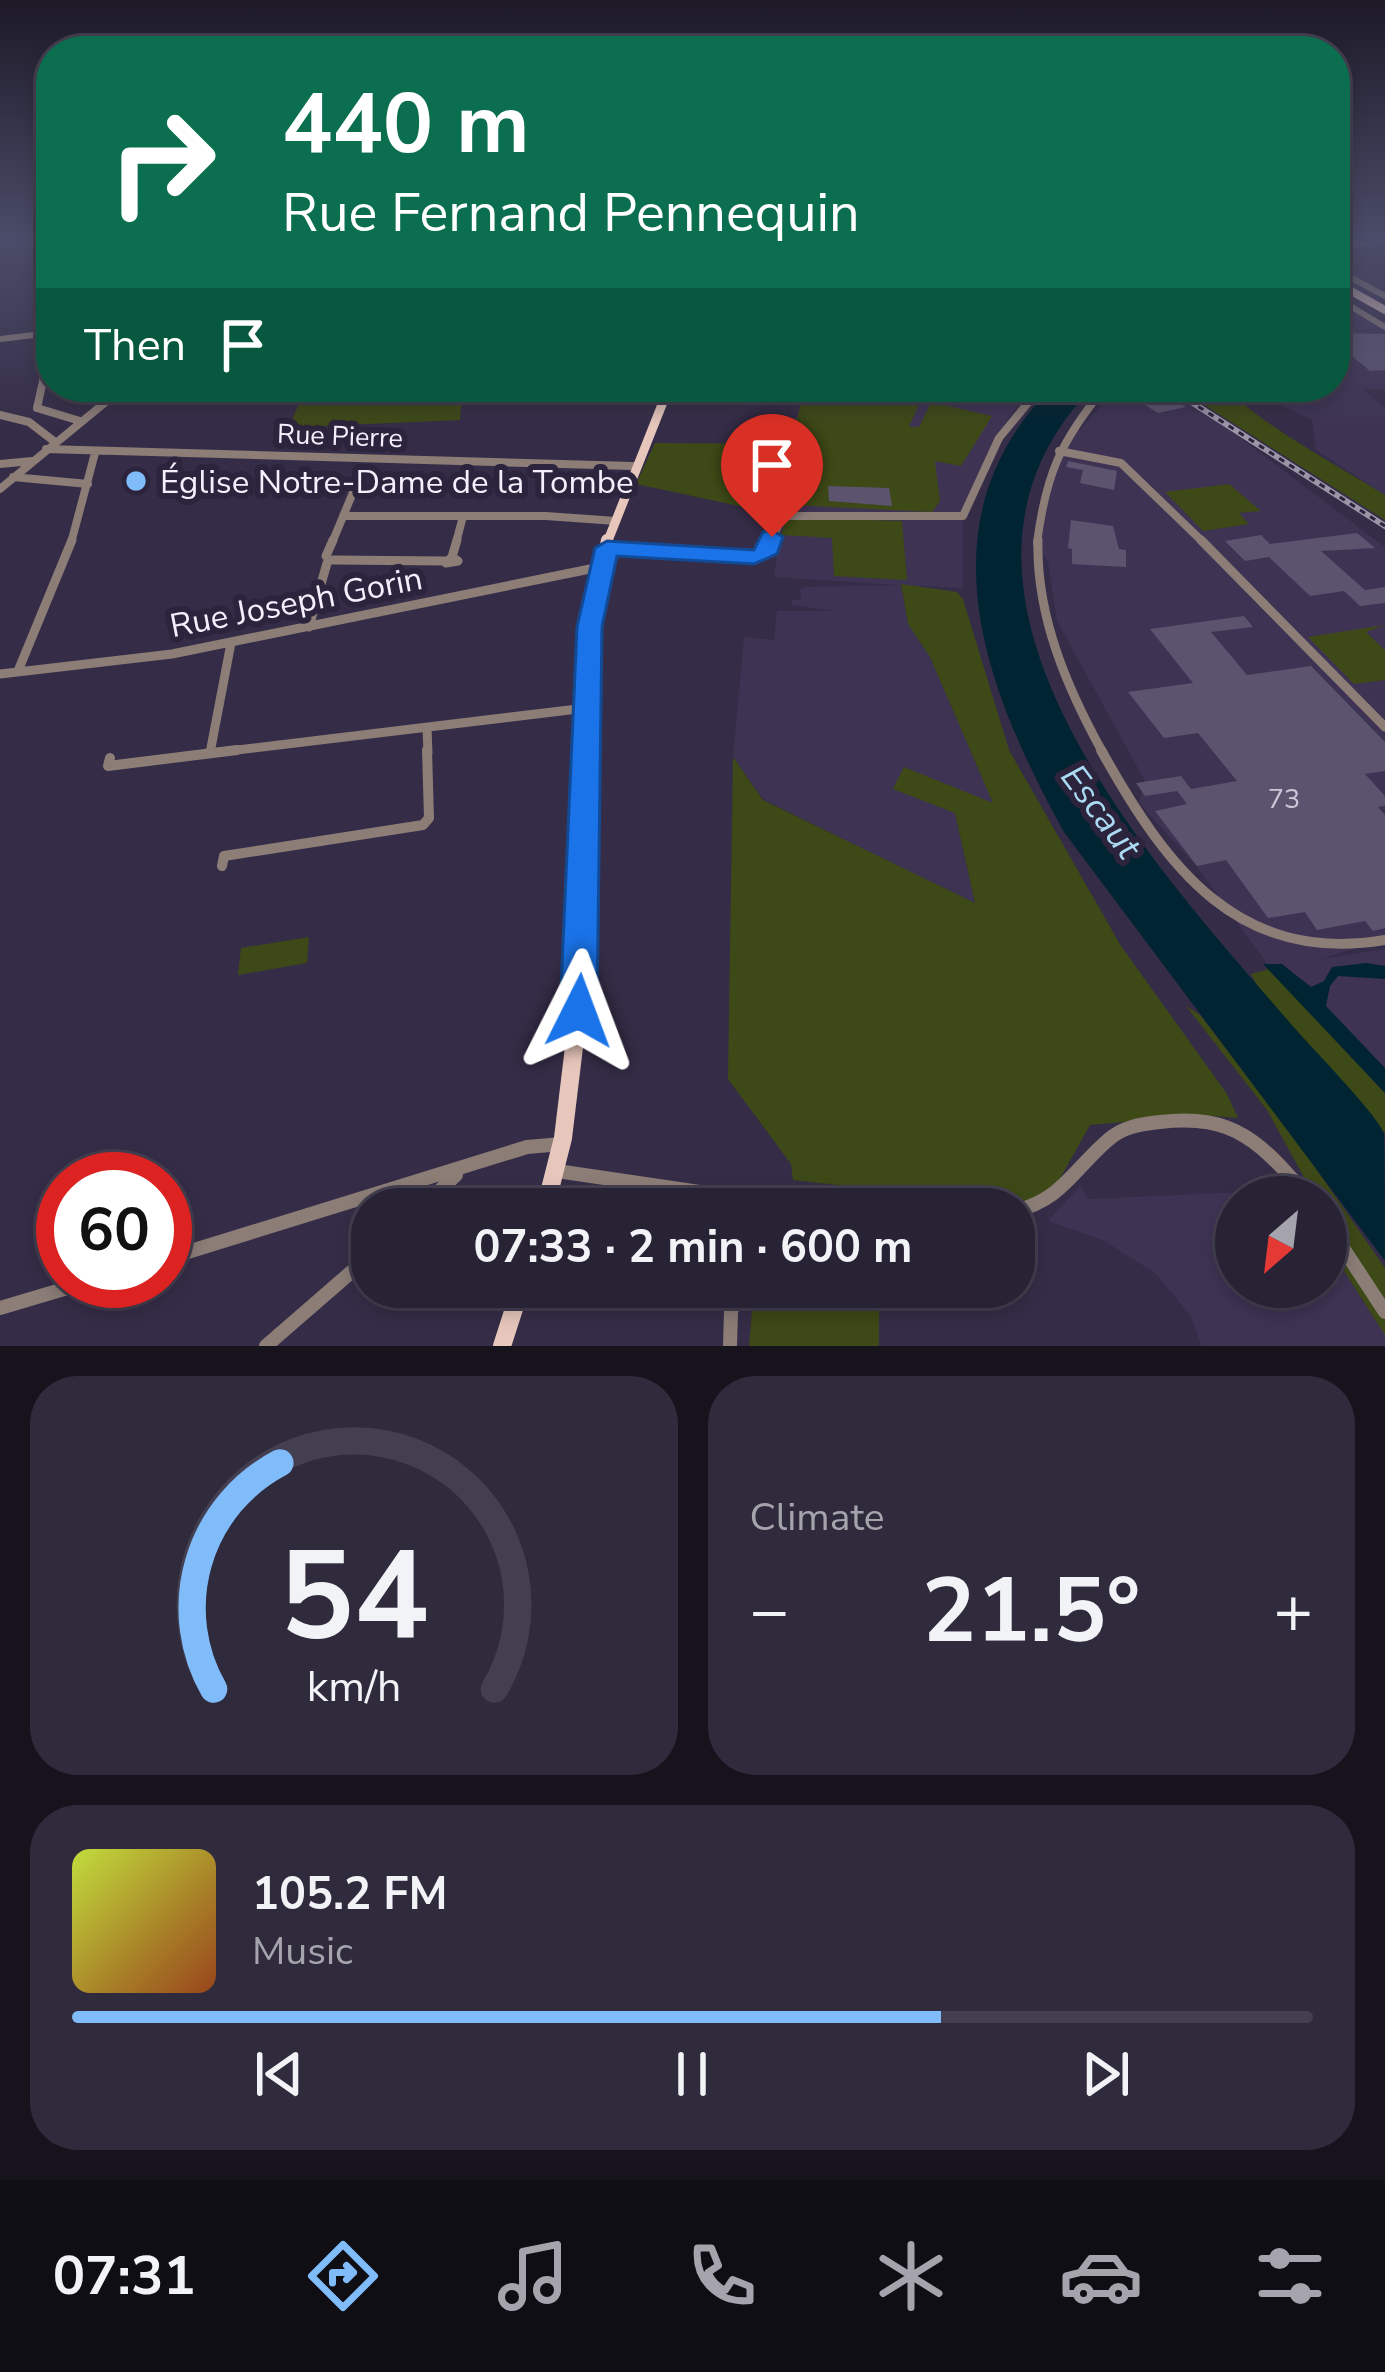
<!DOCTYPE html>
<meta charset="utf-8">
<style>
body{margin:0;font-family:"Nunito Sans",sans-serif;background:#302a3d;color:#f1f3f6;height:100vh;display:flex;flex-direction:column;font-size:45px;white-space:nowrap}
*{box-sizing:border-box;margin:0}
p{font-size:39px;color:#a5a4ad}
.icon{flex:none;width:66px;height:66px;fill:none;stroke:currentColor;stroke-width:2;stroke-linecap:round;stroke-linejoin:round}
.map{position:relative;height:1346px;overflow:hidden}
.drawer{display:flex;flex-direction:column;gap:30px;padding:30px;background:#16131d;flex:1}
.drawer>*{flex:none}
.guide{position:absolute;left:36px;top:36px;width:1314px;height:366px;border-radius:48px;box-shadow:0 6px 18px #0003,0 0 0 3px #443f50;background:#0b6e4f;color:#fff;overflow:hidden}
.needle{width:78px;rotate:208deg}
.controls{position:absolute;left:1215px;top:1176px;display:grid;gap:24px}
.controls a{display:grid;place-items:center;width:132px;height:132px;border-radius:50%;background:#282235;box-shadow:0 6px 18px #0003,0 0 0 3px #443f50;font-size:60px}
.speed{position:absolute;left:36px;top:1152px;display:flex;gap:24px;font-size:60px;font-weight:700;text-align:center}
.speed>*{display:grid;place-content:center;width:156px;height:156px;border-radius:50%;background:#282235;box-shadow:0 6px 18px #0003,0 0 0 3px #443f50;line-height:1}
.speed .limit{border:18px solid #d22;background:#fff;color:#111}
.pin{position:absolute;display:grid;place-items:center;width:102px;height:102px;color:#fff;margin:-123px -51px;border-radius:50% 50% 50% 0;rotate:-45deg;box-shadow:0 0 12px #0007}
.pin .icon{rotate:45deg}
.me{position:absolute;width:132px;margin:-66px;rotate:3deg;stroke-linejoin:round;filter:drop-shadow(0 0 9px #0008)}
.turn{display:flex;align-items:center;gap:42px;height:252px;padding:0 48px;font-size:54px}
.turn .icon{width:156px;height:156px;stroke-width:2.5}
.turn b{display:block;font-size:84px;line-height:102px}
.then{display:flex;align-items:center;height:114px;padding:0 48px;background:#0003;gap:24px;font-size:45px}
.big{font-size:90px;font-weight:700;line-height:1.1}
.drawer .tile{flex:1;display:flex;flex-direction:column;justify-content:center;gap:18px;min-width:0;padding:0 42px;border-radius:48px;background:#302a3d}
.drawer .dial{align-items:center;gap:0}
.dial svg{height:312px;overflow:visible;fill:none;stroke:#443f50;stroke-width:7;stroke-linecap:round;text-anchor:middle}
.dial text{fill:#f1f3f6;stroke:none}
.song{display:flex;align-items:center;gap:36px}
.cover{width:144px;height:144px;border-radius:18px;background:linear-gradient(135deg,hsl(70 70% 55%),hsl(20 70% 35%))}
.played{height:12px;border-radius:6px;background:linear-gradient(90deg,#81bcfa 70%,#443f50 70%)}
.keys{display:flex;justify-content:space-around;direction:ltr}
.heat{display:flex;justify-content:space-between;align-items:center;font-size:66px;direction:ltr}
.drawer .tiles{flex:1;display:grid;gap:30px;grid-template-columns:1fr 1fr}
.tile:last-child{grid-column:span 2}
.trip{position:absolute;left:351px;top:1188px;width:684px;height:120px;border-radius:48px;background:#282235;box-shadow:0 6px 18px #0003,0 0 0 3px #443f50;font-weight:700;line-height:120px;text-align:center}
.tab-bar{display:flex;height:192px;justify-content:space-around;align-items:center;background:#100e15;color:#a5a4ad}
.tab-bar .icon{width:84px;height:84px}
.tab-bar .selected{color:#81bcfa}
.tab-bar b{font-size:54px;color:#f1f3f6}
.map>svg:first-child{display:block}
</style>
<div class="map">
<svg width="1385" height="1346" viewBox="0 0 1385 1346">
<rect width="100%" height="100%" fill="#352d47"/>
<path fill="#3e3353" d="M1335 298 1385 329V389H1362L1385 407V495L1316 450 1312 420 1263 397 1260 387H1335Z
M905 387H1032L997 434 963 516V588L901 585 908 624 930 657 994 805 904 767 955 813 975 904 763 799 733 757 744 637 774 640 777 611H833L792 605 791 600H801L800 590 806 587 897 585 774 577 795 417H813L925 389Z
M1118 387H1159L1218 421 1385 547V939L1321 959 1385 949V1079L1273 972 1197 867 1139 803 1145 781 1057 621 1048 561 1036 546 1058 454Z
M1080 1186 1089 1199 1267 1191 1279 1197H1236V1287H1326V1243L1385 1335V1346H1201L1191 1316 1155 1273 1103 1240 1048 1221Z"/>
<path fill="#3d4916" d="M355 387H463L460 420 298 427 290 424 303 395Z
M807 387 926 388 909 427H919L931 402 992 416 961 466 935 461 940 501 932 512 790 505C789 462 791 427 807 387Z
M1176 387H1229C1241 414 1353 474 1385 495V520Z
M655 443 788 444 772 513 636 484Z
M1229 484 1261 511 1239 513 1249 524 1203 531 1165 492Z
M786 518 902 521 907 580 834 576 832 538 781 535Z
M901 584 957 592 963 599 1009 750 1121 946 1227 1094 1238 1118 1203 1115 1090 1125 1044 1207 880 1200 879 1209H769L771 1199 861 1201 873 1189 793 1180 791 1164 728 1079 733 757 763 800 975 903 955 813 893 789 904 767 993 803 930 657 908 624Z
M1385 625 1366 632 1385 650V680L1354 684 1308 637Z
M309 937 307 963 238 975 241 948Z
M1269 969 1385 1093V1134L1257 985 1251 974Z
M1186 1006 1200 1015 1289 1130 1385 1268V1335L1326 1243V1197L1274 1194 1273 1191 1287 1188 1307 1194 1311 1190 1267 1110Z
M754 1287H879V1346H749Z"/>
<path fill="#012432" d="M1052 387H1093C895 589 1156 867 1290 1023 1308 1044 1376 1113 1384 1133 1385 1151 1385 1236 1385 1261L1064 832C985 689 919 521 1052 387Z
M1367 963 1385 966V979L1338 976 1330 986 1326 1006 1385 1068V1093L1263 964H1282L1311 987 1324 981 1332 967Z"/>
<path fill="#5c536f" d="M1335 333 1385 334V370L1370 371 1335 342Z
M1116 387H1153L1186 407 1158 413Z
M1068 461 1117 471 1114 490 1080 483 1083 470 1066 467Z
M828 486 889 488 892 506 829 501Z
M1071 520 1113 526 1119 549 1126 550V567L1072 564V549L1068 548Z
M1357 533 1375 548 1321 551 1365 590 1385 587V603L1360 606 1344 591 1310 596 1269 557 1245 561 1225 541 1261 535 1270 544Z
M1244 616 1253 627 1211 632 1247 675 1311 666 1385 742V771L1365 774 1385 796V806L1378 807 1385 815V928L1373 931 1365 921 1317 930 1305 912 1268 918 1226 860 1197 866 1155 811 1187 804 1177 791 1145 796 1136 783 1181 776 1191 789 1237 781 1198 733 1164 738 1128 692 1193 683 1150 629Z"/>
<g fill="none" stroke-linecap="round" stroke-linejoin="round">
<path stroke="#8c7d77" stroke-width="6" d="M1335 246 1385 241
M1335 269 1385 296
M1335 297 1385 327
M0 339 51 333
M44 375 51 343"/>
<path stroke="#8c7d77" stroke-width="8" d="M45 372 37 408 80 421
M1259 387 1261 396
M0 415 29 422 55 442
M46 449 633 466
M1059 451 1121 463 1204 543
M0 464 32 461
M13 477 88 484
M0 489 124 387
M343 516H546L616 521
M71 543 95 453
M332 543 354 490
M456 543 463 516
M770 543 783 516H963L999 438 1041 387
M1037 543C1046 473 1061 441 1105 387"/>
<path stroke="#8c7d77" stroke-width="9" d="M1038 540C1036 616 1067 688 1103 753
M1201 540 1385 727
M607 548 754 557 765 554 772 540
M326 556 333 540
M452 557 458 561 446 563Z
M452 557 457 540
M333 560 445 561
M309 627 327 563
M18 671 72 540
M0 674 172 654 600 567
M427 728 428 753
M210 753 231 643
M212 753 586 708"/>
<path stroke="#8c7d77" stroke-width="10" d="M1101 750C1166 867 1238 965 1385 940
M110 758 108 766 237 750
M222 866 224 856 423 825 429 818 427 750"/>
<path stroke="#8c7d77" stroke-width="14" d="M557 1171 713 1194 977 1209
M420 1209 456 1175
M1014 1211C1061 1201 1074 1169 1108 1140 1122 1127 1141 1124 1160 1122 1235 1113 1262 1144 1308 1197
M1326 1222 1385 1312
M165 1259 527 1147 562 1144
M0 1308 91 1281
M266 1346 372 1254
M730 1346 731 1312 740 1287"/>
<path stroke="#e7c7bc" stroke-width="8" d="M1335 282 1385 310"/>
<path stroke="#e7c7bc" stroke-width="9" d="M607 543 669 387"/>
<path stroke="#e7c7bc" stroke-width="12" d="M583 753 589 629 607 540"/>
<path stroke="#e7c7bc" stroke-width="15" d="M578 1017 583 750"/>
<path stroke="#e7c7bc" stroke-width="18" d="M545 1209 563 1138 578 1014
M502 1346 521 1287"/>
<defs>
<path id="rail" d="M1168 387 1385 526"/>
</defs>
<use href="#rail" stroke="#9b95a8" stroke-width="6"/>
<use href="#rail" stroke="#2c233c" stroke-width="3" stroke-dasharray="6" stroke-linecap="butt"/>
</g>
<linearGradient id="sky" x2="0" y2="1"><stop stop-color="#1d1927"/><stop offset="0.56" stop-color="#4b4c69"/><stop offset="1" stop-color="#4b4c69" stop-opacity="0"/></linearGradient>
<rect width="1385" height="428" fill="url(#sky)"/>
<path fill="#1a73e8" stroke="#114b97" stroke-width="3" d="M772 530 783 537 777 554 754 564 617 556 602 627 597 1011 592 1022 579 1027 566 1022 560 1011 577 627 595 548 607 541 754 550 763 532Z"/>
<circle fill="#81bcfa" stroke="#2c233c" stroke-width="4.5" cx="136" cy="481" r="12"/>
<g text-anchor="middle" stroke-width="12" stroke-linejoin="round" paint-order="stroke">
<g font-size="27" fill="#f3effc" stroke="#2c233c">
<text transform="translate(340 436) rotate(2)" y="9">Rue Pierre</text>
</g>
<g font-size="27" fill="#cdc8d9">
<text x="1284" y="808">73</text>
</g>
<g font-size="33" fill="#f3effc" stroke="#2c233c" text-anchor="start">
<text x="160" y="493">Église Notre-Dame de la Tombe</text>
</g>
<g font-size="33" fill="#f3effc" stroke="#2c233c">
<text transform="translate(296 601) rotate(-11)" y="12">Rue Joseph Gorin</text>
</g>
<g font-size="36" font-style="italic" fill="#aadaf2" stroke="#2c233c">
<text transform="translate(1102 811) rotate(53)" y="13">Escaut</text>
</g>
</g>
</svg>
<div class="controls">
<a><svg class="needle" viewBox="-14 -14 28 28"><path d="M0-13l5 13h-10z" fill="#e53935"/><path d="M0 13l5-13h-10z" fill="#a5a4ad"/></svg></a>
</div>
<div class="speed"><div class="limit">60</div></div>
<div class="pin" style="left:772px;top:537px;background:#d93025"><svg class="icon" aria-label="arrive" viewBox="0 0 24 24"><path d="M6 21V4h12l-3 4 3 4H6"/></svg></div>
<svg class="me" style="left:579px;top:1011px" viewBox="-20 -20 40 40"><path d="M0-17L14 15 0 8-14 15z" fill="#1a73e8" stroke="#fff" stroke-width="4"/></svg>
<div class="trip">07:33 · 2 min · 600 m</div>
<div class="guide">
<div class="turn"><svg class="icon" aria-label="right" viewBox="0 0 24 24"><path d="M7 20v-9h11M14 6l5 5-5 5"/></svg><div><b>440 m</b>Rue Fernand Pennequin</div></div>
<div class="then">Then<svg class="icon" aria-label="arrive" viewBox="0 0 24 24"><path d="M6 21V4h12l-3 4 3 4H6"/></svg></div>
</div>
</div>
<section class="drawer">
<div class="tiles">
<div class="tile dial"><svg viewBox="0 0 100 80">
<path d="M14 69A42 42 0 1 1 86 69"/>
<path d="M14 69A42 42 0 0 1 31 11" stroke="#81bcfa"/>
<text x="50" y="56" font-size="32" font-weight="700">54</text>
<text x="50" y="72" font-size="11">km/h</text>
</svg></div>
<div class="tile"><p>Climate</p>
<div class="heat"><a>−</a><b class="big">21.5°</b><a>+</a></div>
</div>
<div class="tile">
<div class="song"><i class="cover"></i><div><b>105.2 FM</b><p>Music</p></div></div>
<div class="played"></div>
<div class="keys"><svg class="icon" aria-label="previous" viewBox="0 0 24 24"><path d="M18 5L8 12l10 7zM5 5v14"/></svg><svg class="icon" aria-label="pause" viewBox="0 0 24 24"><path d="M8 5v14M16 5v14"/></svg><svg class="icon" aria-label="next" viewBox="0 0 24 24"><path d="M6 5l10 7-10 7zM19 5v14"/></svg></div>
</div>
</div>
</section>
<nav class="tab-bar">
<b>07:31</b>
<svg class="icon selected" aria-label="directions" viewBox="0 0 24 24"><path d="M12 3l9 9-9 9-9-9zM9 14v-3h6M13 9l2 2-2 2"/></svg>
<svg class="icon" aria-label="music" viewBox="0 0 24 24"><path d="M9 18V5l10-2v13"/><circle cx="6" cy="18" r="3"/><circle cx="16" cy="16" r="3"/></svg>
<svg class="icon" aria-label="phone" viewBox="0 0 24 24"><path d="M5 4h4l2 5-3 2q2 4 5 5l2-3 5 2v4C11 20 4 13 5 4z"/></svg>
<svg class="icon" aria-label="climate" viewBox="0 0 24 24"><path d="M12 3v18M4 7l16 10M4 17L20 7"/></svg>
<svg class="icon" aria-label="car" viewBox="0 0 24 24"><path d="M5 17H2v-5l4-1 3-4h7l3 4 3 1v5h-3M9 17h6M6 11h13"/><circle cx="7" cy="17" r="2"/><circle cx="17" cy="17" r="2"/></svg>
<svg class="icon" aria-label="filters" viewBox="0 0 24 24"><path d="M4 7h16M4 17h16"/><circle cx="9" cy="7" r="2"/><circle cx="15" cy="17" r="2"/></svg>
</nav>
